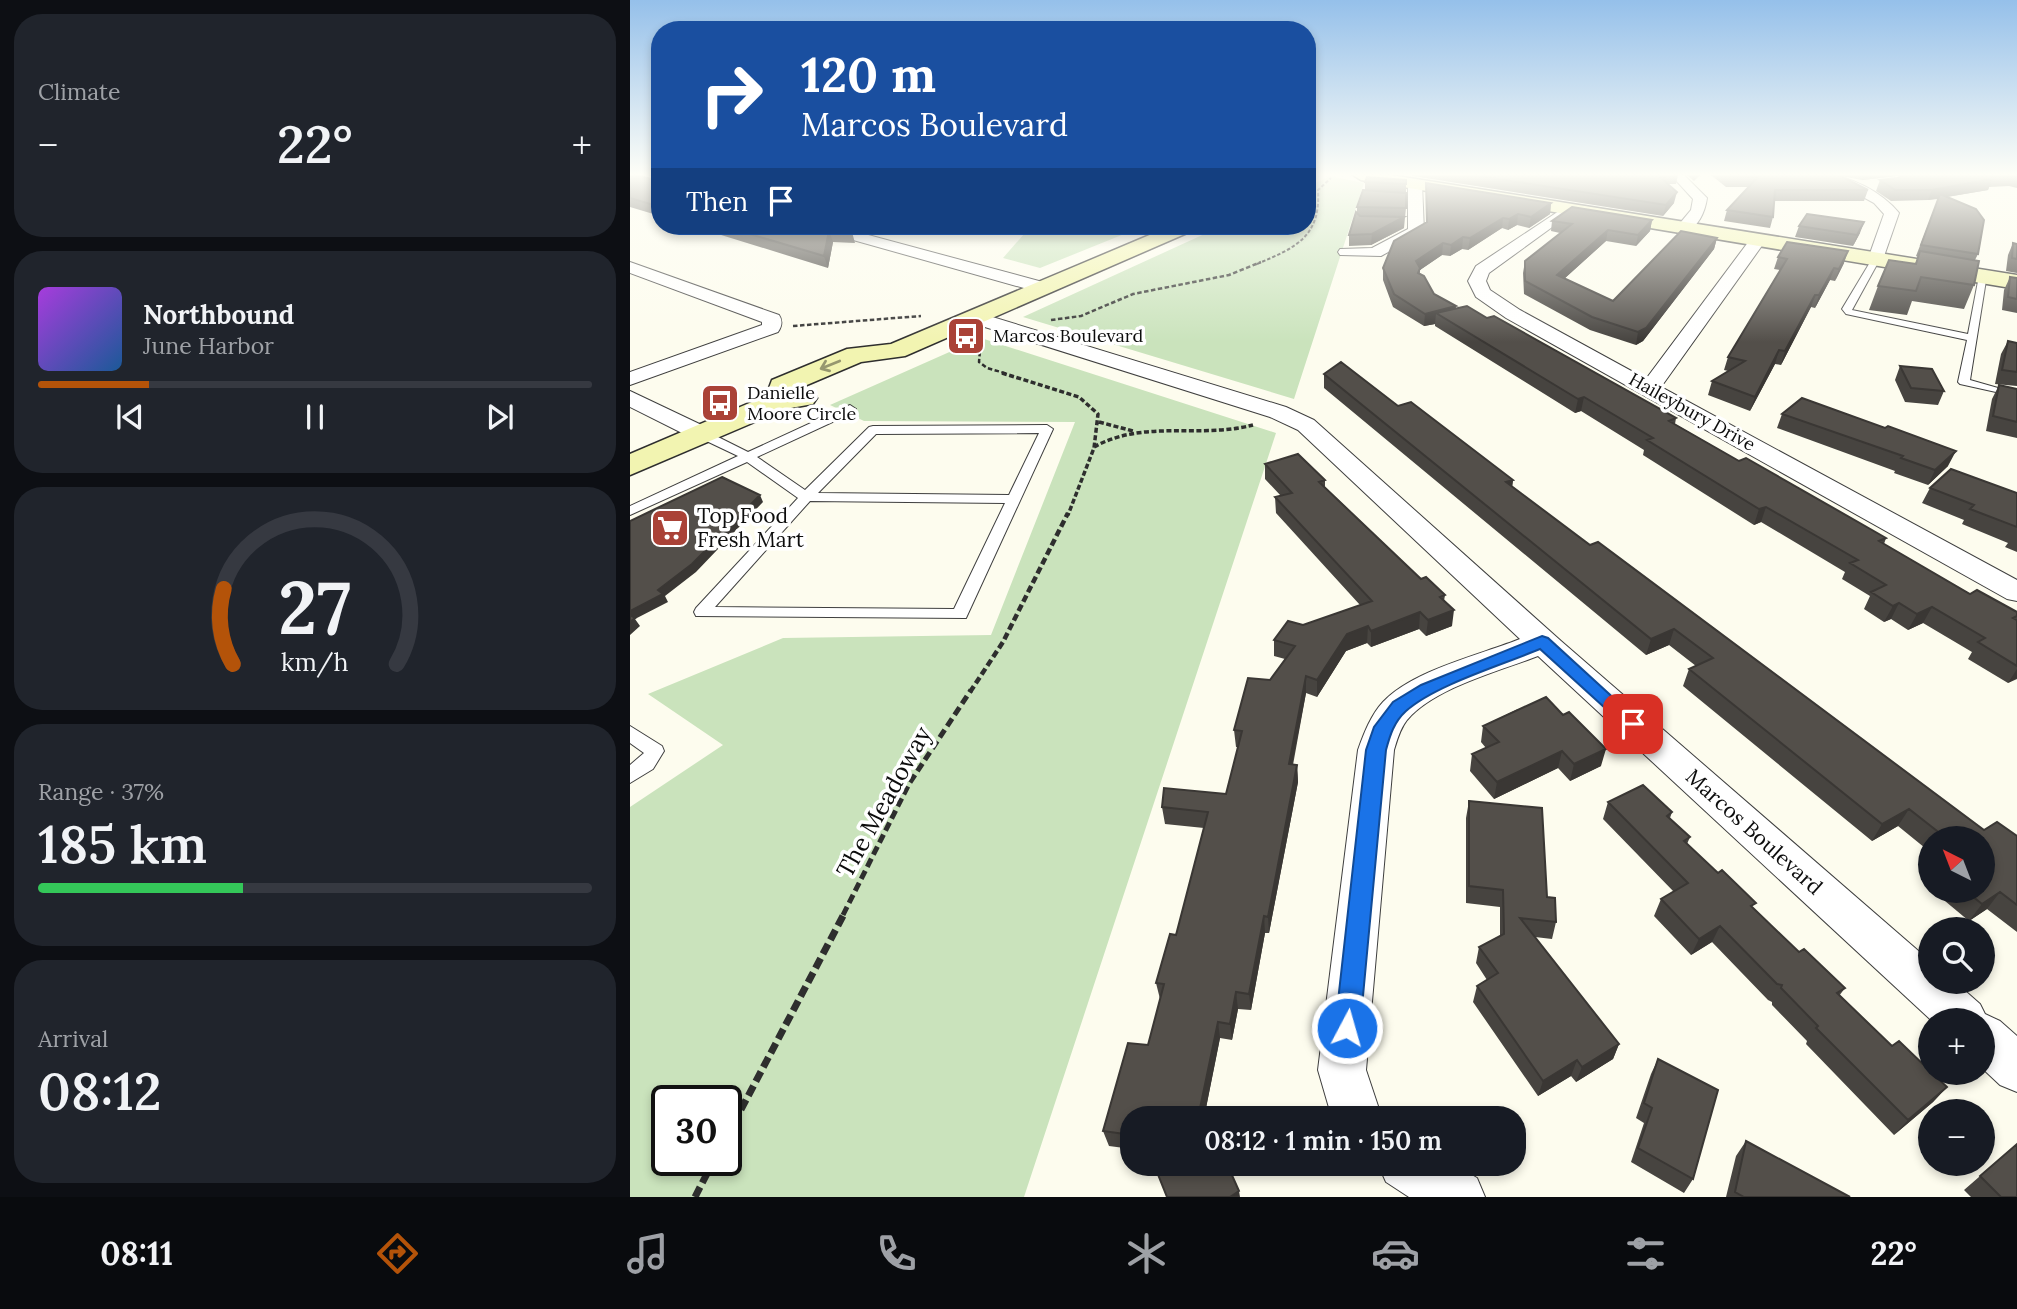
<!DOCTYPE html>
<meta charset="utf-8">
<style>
body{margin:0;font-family:Lora,serif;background:#20242c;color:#f1f3f6;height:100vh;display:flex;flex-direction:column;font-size:26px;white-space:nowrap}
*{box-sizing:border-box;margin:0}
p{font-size:23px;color:#9ea1a6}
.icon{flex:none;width:38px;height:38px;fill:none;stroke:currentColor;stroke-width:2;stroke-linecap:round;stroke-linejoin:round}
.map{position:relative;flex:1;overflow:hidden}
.drawer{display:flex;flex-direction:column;gap:14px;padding:14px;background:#0d0f14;width:630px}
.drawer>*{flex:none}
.guide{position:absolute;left:21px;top:21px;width:665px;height:214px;border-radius:28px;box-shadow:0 4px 10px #0003;background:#1a4fa0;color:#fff;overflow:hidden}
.needle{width:46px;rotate:318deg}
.tools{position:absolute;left:1288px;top:826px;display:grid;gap:14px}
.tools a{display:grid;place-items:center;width:77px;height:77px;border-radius:50%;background:#171b24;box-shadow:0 4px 10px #0003;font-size:35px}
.speed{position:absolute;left:21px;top:1085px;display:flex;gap:14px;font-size:35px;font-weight:700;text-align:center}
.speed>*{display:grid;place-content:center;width:91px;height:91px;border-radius:50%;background:#171b24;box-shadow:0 4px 10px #0003;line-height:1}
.speed .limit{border:4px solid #111;border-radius:10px;background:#fff;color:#111}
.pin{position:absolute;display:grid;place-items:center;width:60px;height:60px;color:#fff;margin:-30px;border-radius:14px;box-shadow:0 4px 10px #0006}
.me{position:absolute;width:77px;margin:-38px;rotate:6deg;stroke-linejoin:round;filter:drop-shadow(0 0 5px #0008)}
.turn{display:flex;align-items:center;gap:24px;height:147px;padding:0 35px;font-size:32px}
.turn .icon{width:91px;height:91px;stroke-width:2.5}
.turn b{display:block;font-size:49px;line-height:60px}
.then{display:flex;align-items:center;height:66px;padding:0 35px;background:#0003;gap:14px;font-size:26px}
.big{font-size:52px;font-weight:600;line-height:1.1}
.drawer .card{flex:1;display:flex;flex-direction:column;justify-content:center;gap:10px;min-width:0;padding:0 24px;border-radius:28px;background:#20242c}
.drawer .dial{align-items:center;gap:0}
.dial svg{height:182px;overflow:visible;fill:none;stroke:#363941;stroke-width:7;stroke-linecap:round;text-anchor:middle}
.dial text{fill:#f1f3f6;stroke:none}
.song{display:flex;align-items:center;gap:21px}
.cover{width:84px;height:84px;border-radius:10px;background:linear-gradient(135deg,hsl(280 70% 55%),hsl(210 70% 35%))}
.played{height:7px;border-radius:4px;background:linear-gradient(90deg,#b45309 20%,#363941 20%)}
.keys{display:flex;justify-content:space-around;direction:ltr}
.heat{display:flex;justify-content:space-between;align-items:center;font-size:38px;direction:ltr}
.charge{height:10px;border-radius:5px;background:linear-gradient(90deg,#34c759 37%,#363941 0)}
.trip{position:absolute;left:490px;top:1106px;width:406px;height:70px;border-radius:28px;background:#171b24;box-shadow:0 4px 10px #0003;font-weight:600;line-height:70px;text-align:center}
.tab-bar{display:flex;height:112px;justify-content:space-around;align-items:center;background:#090b0e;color:#9ea1a6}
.tab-bar .icon{width:49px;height:49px}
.tab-bar .current{color:#b45309}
.tab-bar b{font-size:32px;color:#f1f3f6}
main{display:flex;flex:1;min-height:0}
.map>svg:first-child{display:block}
</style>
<main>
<section class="drawer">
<div class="card"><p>Climate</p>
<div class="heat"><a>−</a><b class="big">22°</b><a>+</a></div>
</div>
<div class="card">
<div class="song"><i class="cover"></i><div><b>Northbound</b><p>June Harbor</p></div></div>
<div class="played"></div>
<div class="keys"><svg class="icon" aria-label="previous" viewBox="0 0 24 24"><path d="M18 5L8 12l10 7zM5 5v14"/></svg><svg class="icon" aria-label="pause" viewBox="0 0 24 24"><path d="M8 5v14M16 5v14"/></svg><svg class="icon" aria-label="next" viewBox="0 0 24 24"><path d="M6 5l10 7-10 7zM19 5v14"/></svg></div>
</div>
<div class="card dial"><svg viewBox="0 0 100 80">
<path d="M14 69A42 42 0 1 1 86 69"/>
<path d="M14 69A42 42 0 0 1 10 36" stroke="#b45309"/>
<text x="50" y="56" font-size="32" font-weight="700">27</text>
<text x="50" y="72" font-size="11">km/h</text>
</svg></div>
<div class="card"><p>Range · 37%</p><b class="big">185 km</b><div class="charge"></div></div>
<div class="card"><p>Arrival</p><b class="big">08:12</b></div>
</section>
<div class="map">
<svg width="1387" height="1197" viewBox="0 0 1387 1197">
<rect width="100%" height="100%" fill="#fdfcee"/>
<path fill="#cae3bc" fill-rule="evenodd" d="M700 176 734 183 664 399 393 317 592 226H677V187Z
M401 226H514L410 268 373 258Z
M351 338 646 433 394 1197H0V807L93 745 18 694 153 638 361 635 445 422 234 421 200 405ZM37 1101H96V1160H37Z"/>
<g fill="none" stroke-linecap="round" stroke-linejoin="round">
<defs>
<path id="service" d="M1246 256 1250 259 1222 310 1338 334 1349 276 1357 274 1340 380 1375 390V394L1330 384 1328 382 1337 340 1216 314 1212 309 1242 259Z
M220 405 226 409 224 412 127 457 175 490 239 427 243 426 417 425 423 429 336 618 66 616 64 612 66 608 168 498 117 462 0 515V506L108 456 68 437V431H76L118 452ZM409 433 379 495 188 493 246 434ZM180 501 375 503 324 609 85 607Z
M0 726 32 746 34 751 23 769 0 783V765L14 753 0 743Z"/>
<path id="minor" d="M1041 175H1054L1077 198C1075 212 1068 228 1054 233L1046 228 1061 210 1063 199Z
M1193 175C1220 175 1252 192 1269 213L1252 262 1246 264 1238 259 1254 214 1244 203Z
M785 180 792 184 794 231 791 234 751 256 710 255 708 252 710 249 742 248 778 229V184Z
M938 205 943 206 945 209 943 212 859 273 856 281 860 290 890 310 1016 379 1122 237H1134L1136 240 1031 387 1387 580V601L1377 599 876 318 846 297 838 281 846 266Z
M181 226H205L420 284 423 288 414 293 408 292 184 229Z
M0 262 149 315C153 321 152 326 148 332L0 385V372L132 325V322L0 273Z
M346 312 656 407 684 420 931 641 1300 961V982H1325L1350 1004 1355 1014 1370 1021 1387 1036V1092L1370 1085 1353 1069V1020H1301L908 656C869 671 804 688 777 720 770 729 767 740 764 750L736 1070 752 1118H702L688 1070 728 750C734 733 741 715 753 702 783 670 850 655 890 639L668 430 640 417 339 322 337 318 339 314Z
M0 391 80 429 84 434 80 439H64L0 407Z
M748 1164H823L847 1178 855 1197H779L756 1182Z"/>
<path id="secondary" d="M723 175H761L1387 275V289L731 180Z
M541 226H567L564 230 275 356 231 362 165 390 183 392 187 398 183 404 155 409 0 475V454L136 396 142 380 217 349 261 344Z"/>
</defs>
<use href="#service" stroke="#3f3f3f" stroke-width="2"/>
<use href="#minor" stroke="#3f3f3f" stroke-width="2"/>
<use href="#secondary" stroke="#2e2e2e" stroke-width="3"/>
<path stroke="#2e2e2e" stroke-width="2" stroke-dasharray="3.5 2" stroke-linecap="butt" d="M627 264C664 248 691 238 688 190L701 178"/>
<path stroke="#2e2e2e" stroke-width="2.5" stroke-dasharray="4.5 2.5" stroke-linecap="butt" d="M421 320 451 316 503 294 599 275 631 262
M163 326 291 316
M351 338 349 362 357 368 378 374"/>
<path stroke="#2e2e2e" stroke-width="3.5" stroke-dasharray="5 2.5" stroke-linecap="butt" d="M372 373 449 397 468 414 464 448 438 515
M469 422 503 431
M464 447C514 419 569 439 623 425"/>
<path stroke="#2e2e2e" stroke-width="4.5" stroke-dasharray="7 3.5" stroke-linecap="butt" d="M340 692 373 642 438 513"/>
<path stroke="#2e2e2e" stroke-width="5" stroke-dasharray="9 4.5" stroke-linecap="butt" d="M213 915 279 784 341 690"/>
<path stroke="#2e2e2e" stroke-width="7" stroke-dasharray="11 5" stroke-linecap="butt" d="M96 1138 214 914
M65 1197 84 1160"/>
<use href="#service" fill="#fff" fill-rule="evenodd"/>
<use href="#minor" fill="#fff" fill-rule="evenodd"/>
<use href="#secondary" fill="#f2f4b1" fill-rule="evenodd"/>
</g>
<path fill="#474440" d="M0 175 25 180 28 177 16 175H30V216L0 207Z
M782 175H1048L1046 184H1038L1044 203 1033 216 783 176Z
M1057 175H1070L1064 181Z
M1081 175H1387V188L1379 186 1359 187 1358 190 1317 197 1348 254 1345 260 1344 285 1334 309 1282 301 1277 315 1239 310 1248 286 1285 264 1288 257 1286 256 1308 199 1298 200 1261 201 1246 191 1250 180 1267 178 1275 175 1232 180 1211 176 1238 190 1234 201H1144L1143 217 1140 228 1094 221 1097 210 1118 187H1096Z
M776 180V208L774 228 741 245 719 246V235L727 213V207L735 190V182Z
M796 183 921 203 920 214 899 228 887 225 878 230 872 228 838 250 832 249 820 256 812 255 790 270 789 274 804 294 826 308 857 318 1046 418 1045 424 1109 461 1256 538 1254 544 1340 594 1387 612V679L1378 683 1338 659 1342 652 1293 623 1278 630 1261 619 1254 622 1234 609 1240 596 1212 579 1215 572 1131 522 1124 525 1013 455 1014 450 951 411 945 413 805 326V324L794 326 763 307 753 280V268L796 222Z
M1022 220 1020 231 1006 246 976 241 934 279 983 301 1087 238 1084 249 1013 341 1006 345 960 330 894 294 893 273 895 261 930 233 921 231 922 221Z
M62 226H198L222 232 225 243 203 242 198 268Z
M214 226H247L248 235Z
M1169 226 1230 233 1223 246 1165 237Z
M1383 243 1387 244V273L1376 271 1378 255Z
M1148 257 1214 263 1205 281 1200 280 1185 308 1181 307 1151 365 1145 364 1120 411 1078 395 1082 381 1098 371 1094 370 1098 357 1150 270 1144 269Z
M1380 277 1387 278V313L1372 310 1374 290Z
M1378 341 1387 343V386L1365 384 1371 354Z
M1270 366 1314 391 1308 405 1275 402 1265 380Z
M694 374 768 406 883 480 882 487 960 545 1354 830 1387 836V932L1357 909 1339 921 1303 891H1353V838H1300V852L1268 826 1242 841 1053 686 1059 669 1066 666 1039 645 1016 655 694 388Z
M1369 385 1387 389V438L1356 431 1362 399Z
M1152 414 1318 466 1298 485 1264 473 1265 471 1147 428Z
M635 464 695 480V487L791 579 815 595 814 601 822 626 796 636 789 629 741 647 737 643 716 651 687 697 676 693 663 765H667L668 782 639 933H635L621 1010 608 1009 602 1040 590 1038 574 1118H502V1149L479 1146 473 1131 518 1045 530 999 526 983 546 935 574 828 535 824 532 807 596 794 608 747H606L604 730 655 659 644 656V640L673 625 730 605 646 513 645 497 651 496 635 479Z
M1300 488 1387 493V552L1375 547 1378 543 1332 524 1334 520 1292 503Z
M888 709 971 766 940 781 928 768 864 799 840 771 842 754 856 748 851 742 853 726Z
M839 801 917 897 926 922 922 939 905 937 989 1044 983 1059 946 1082 941 1076 908 1096 843 1002 847 986 857 980 846 963 849 947 870 936V907L836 903V818Z
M978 802 1042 812 1040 818 1060 837 1057 844 1169 952 1215 988 1209 996 1262 1046 1317 1087 1303 1102 1264 1135 1176 1044 1177 1041 1142 1005V1002L1138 1000 1082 942 1061 955 1024 916 1031 899 1044 892 973 819Z
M1028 1059 1063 1179 1054 1193 1001 1162 1014 1123 1006 1118 1021 1074Z
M1116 1141 1220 1197H1096L1106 1156Z
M1387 1144V1197H1341L1334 1190Z"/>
<path fill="#3a3734" d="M1234 175H1276L1232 180Z
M1362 179 1358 190 1298 200 1302 190Z
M1047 192 1044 203 1033 216 1036 205Z
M921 203 920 214 899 228 901 217Z
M888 214 887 225 878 230 879 219Z
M774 217V228L741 245 742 234Z
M873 218 872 228 838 250 840 238Z
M1022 220 1020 231 1006 246 1008 235Z
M1234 222 1230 233 1223 246 1227 235Z
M978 230 976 241 925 287 927 275Z
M199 231 203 242 198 268 194 256Z
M833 237 832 249 820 256 821 245Z
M1087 238 1084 249 1013 341 1006 345 1008 332Z
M813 243 812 255 790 270 789 280 786 261Z
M1218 251 1214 263 1205 281 1209 269Z
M1204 268 1200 280 1185 308 1189 295Z
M1185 295 1181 307 1151 365 1155 351Z
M826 306 825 319 806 313 805 324 794 326 795 314Z
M1149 350 1145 364 1120 411 1125 397Z
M954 397 951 411 945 413 948 399Z
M1326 451 1318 466 1298 485 1305 470Z
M883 480 881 495 876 482Z
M130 495 133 502 66 572 35 596 38 602 5 619 10 626 0 635V611L28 590Z
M1136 507 1131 522 1124 525 1129 509Z
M1269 603 1261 619 1254 622 1263 606Z
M1302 607 1293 623 1278 630 1287 614Z
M824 610 822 626 796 636 798 620Z
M790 612 789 629 741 647V631Z
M738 626 737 643 716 651 687 697V680L717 634Z
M1044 629 1039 645 1016 655 1021 639Z
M1387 669V678L1378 683Z
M676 676V693L659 781V764Z
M976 749 971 766 940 781 944 764Z
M932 751 928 768 864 799 867 782Z
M667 765 668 782 639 933 638 917Z
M1279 809 1268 826 1242 841 1252 824Z
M1370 892 1357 909 1339 921 1352 904Z
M634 916 635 933 621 1010 619 994Z
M1090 926 1082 942 1061 955 1069 939Z
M606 992 608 1009 602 1040 600 1024Z
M588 1022 590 1038 574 1118H568Z
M989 1044 983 1059 946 1082 952 1067Z
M947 1060 941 1076 908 1096 913 1081Z
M1317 1087 1303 1102 1264 1135 1278 1120Z
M609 1191 610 1197H600Z"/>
<path fill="#534f4a" stroke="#3a3734" stroke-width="2" d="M0 175H7L25 180 28 177V175H30V207L0 198Z
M843 175H1032L1035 178H1031L1047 192 1036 205Z
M1097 175H1209L1238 190H1145L1143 217 1097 210 1128 177 1099 176Z
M1275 175H1387V176H1363L1362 179 1302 190H1265L1250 180 1267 178Z
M737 177 776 180V184L735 182Z
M796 183 921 203 901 217 888 214 879 219 873 218 840 238 833 237 821 245 813 243 786 261 790 268 788 273 794 276 804 294 826 306 795 314 764 294 753 268 764 241 797 222Z
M733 190 776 193V208L727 207Z
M1310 194 1346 209 1354 220 1348 254 1291 245Z
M942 207 1022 220 1008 235 978 230 927 275 983 301 1051 231 1087 238 1016 328 1008 332 962 317 895 281V261L942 224 922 221Z
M726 212 730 216 774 217 742 234 719 235Z
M1177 214 1234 222 1227 235 1169 226Z
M93 226H198L222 232 199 231 194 256Z
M1157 242 1218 251 1209 269 1204 268 1189 295H1185L1155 351 1149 350 1125 397 1082 381 1115 361 1098 357 1157 259 1148 257Z
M1383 243 1387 244V259L1382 258Z
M1290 251 1349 261 1344 285 1291 277 1286 291 1248 286 1259 260 1286 264Z
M1380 277 1387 278V299L1378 297Z
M837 306 857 318 864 316 1046 418 1039 421 1109 461 1116 458 1256 538 1249 541 1340 594 1347 590 1387 612V616L1383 618 1387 620V666L1348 642 1355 638 1302 607 1287 614 1269 603 1263 606 1241 592 1256 585 1220 563 1228 560 1136 507 1129 509 1017 440 1023 438 954 397 948 399 806 313Z
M1378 341 1387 343V372L1372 370Z
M711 362 768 406 781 402 883 480 876 482 960 545 968 542 1354 830 1367 822 1387 836V905L1370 892 1352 904 1336 891H1353V838H1316L1279 809 1252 824 1059 669 1083 658 1044 629 1021 639 694 374Z
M1270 366 1302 369 1314 391 1281 388Z
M1369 385 1387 389V422L1363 416Z
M1172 398 1255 428 1258 426 1326 451 1305 470 1271 458 1273 456 1152 414Z
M668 454 695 480 689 482 791 579 796 577 815 595 810 597 824 610 798 620 790 612 741 631 738 626 717 634 687 680 676 676 659 764 667 765 638 917 634 916 619 994 606 992 600 1024 588 1022 568 1118H502V1135L473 1131 498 1043 518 1045 534 984 526 983 540 934 546 935 578 812 532 807 534 788 596 794 612 731 604 730 618 678 640 680 665 646 644 640 658 621 673 625 742 601 645 497 662 493 635 464Z
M1321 469 1387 493V527L1340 509 1344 505 1300 488Z
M92 477 130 495 62 564 28 590 33 594 0 611V521Z
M0 615 5 618 0 622Z
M916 697 933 715 939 712 976 749 944 764 932 751 867 782 842 754 869 742 853 726Z
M1013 785 1042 812 1037 816 1060 837 1054 841 1088 873 1092 870 1126 903 1121 906 1169 952 1174 949 1215 988 1207 993 1262 1046 1269 1041 1300 1071V1073H1302L1317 1087 1278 1120 1186 1028 1188 1026 1151 988 1152 985 1147 984 1090 926 1069 939 1031 899 1058 883 978 802Z
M839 801 912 808 917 897 925 898 926 922 890 918 989 1044 952 1067 947 1060 913 1081 847 986 868 973 849 947 874 934 873 890 839 886Z
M1028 1059 1088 1090 1063 1179 1008 1148 1022 1108 1014 1103Z
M1116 1141 1220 1197H1114L1105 1192Z
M1387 1144V1197H1371L1350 1176Z
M541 1164H597L609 1191 600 1197H537L527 1172Z"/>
<defs><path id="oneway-shaft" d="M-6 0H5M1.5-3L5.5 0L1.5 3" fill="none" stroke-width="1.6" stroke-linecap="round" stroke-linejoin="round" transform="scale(1.75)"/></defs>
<use stroke="#96976f" href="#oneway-shaft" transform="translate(200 365) rotate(158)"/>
<linearGradient id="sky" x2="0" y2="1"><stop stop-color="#95c0ea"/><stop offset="0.51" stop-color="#fefef7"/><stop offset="1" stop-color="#fefef7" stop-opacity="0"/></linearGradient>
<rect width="1387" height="342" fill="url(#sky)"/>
<path fill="#1a73e8" stroke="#114b97" stroke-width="2" d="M912 636 918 638 1012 724 1010 728H997L910 649C872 665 805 685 776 711 764 722 760 735 756 750L730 1028 726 1037 717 1041 708 1037 705 1028 736 750 744 727 763 702 791 685Z"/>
<defs>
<symbol id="bus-square" viewBox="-11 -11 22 22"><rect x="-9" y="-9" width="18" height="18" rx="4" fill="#aa4237" stroke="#fff"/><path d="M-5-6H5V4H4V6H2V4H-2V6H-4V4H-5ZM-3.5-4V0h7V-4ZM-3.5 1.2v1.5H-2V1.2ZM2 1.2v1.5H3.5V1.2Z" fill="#fff"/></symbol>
<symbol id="supermarket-square" viewBox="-11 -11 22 22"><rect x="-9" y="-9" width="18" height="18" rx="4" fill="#aa4237" stroke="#fff"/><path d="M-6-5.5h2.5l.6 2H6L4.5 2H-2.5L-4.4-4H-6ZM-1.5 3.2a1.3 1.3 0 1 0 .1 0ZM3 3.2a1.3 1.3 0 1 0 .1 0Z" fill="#fff"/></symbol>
</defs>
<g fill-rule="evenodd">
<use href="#bus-square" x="314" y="314" width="44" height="44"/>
<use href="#bus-square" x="68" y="381" width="44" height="44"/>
<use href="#supermarket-square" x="18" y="506" width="44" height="44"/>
</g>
<g text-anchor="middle" stroke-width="7" stroke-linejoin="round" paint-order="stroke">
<g font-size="18" fill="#0c0c0c" stroke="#fff" text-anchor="start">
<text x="363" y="342">Marcos Boulevard</text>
<text x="117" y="399">Danielle<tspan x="117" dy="21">Moore Circle</tspan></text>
</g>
<g font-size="18" fill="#0c0c0c" stroke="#fff">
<text transform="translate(1062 412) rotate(29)" y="6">Haileybury Drive</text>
</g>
<g font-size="21" fill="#0c0c0c" stroke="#fff" text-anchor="start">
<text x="67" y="523">Top Food<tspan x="67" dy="24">Fresh Mart</tspan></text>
</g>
<g font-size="21" fill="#0c0c0c" stroke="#fff">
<text transform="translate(1124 832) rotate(42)" y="7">Marcos Boulevard</text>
</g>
<g font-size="24" fill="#0c0c0c" stroke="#fff">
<text transform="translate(254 802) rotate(-61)" y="8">The Meadoway</text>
</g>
</g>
</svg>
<div class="tools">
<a><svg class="needle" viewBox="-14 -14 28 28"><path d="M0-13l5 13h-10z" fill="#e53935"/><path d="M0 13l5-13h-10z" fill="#9ea1a6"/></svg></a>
<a><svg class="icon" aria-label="search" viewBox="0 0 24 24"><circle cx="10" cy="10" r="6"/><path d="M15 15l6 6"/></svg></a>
<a>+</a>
<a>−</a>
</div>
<div class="speed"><div class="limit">30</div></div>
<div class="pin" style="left:1003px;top:724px;background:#d93025"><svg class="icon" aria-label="arrive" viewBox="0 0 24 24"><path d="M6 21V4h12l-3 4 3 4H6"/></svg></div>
<svg class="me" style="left:717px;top:1028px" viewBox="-20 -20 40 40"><circle r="17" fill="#1a73e8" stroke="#fff" stroke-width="3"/><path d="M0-11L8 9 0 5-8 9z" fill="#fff"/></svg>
<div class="trip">08:12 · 1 min · 150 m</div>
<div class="guide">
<div class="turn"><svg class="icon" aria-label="right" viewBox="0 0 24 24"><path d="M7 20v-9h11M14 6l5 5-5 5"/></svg><div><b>120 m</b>Marcos Boulevard</div></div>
<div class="then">Then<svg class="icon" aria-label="arrive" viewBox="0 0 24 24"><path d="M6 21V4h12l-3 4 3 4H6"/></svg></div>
</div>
</div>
</main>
<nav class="tab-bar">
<b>08:11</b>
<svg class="icon current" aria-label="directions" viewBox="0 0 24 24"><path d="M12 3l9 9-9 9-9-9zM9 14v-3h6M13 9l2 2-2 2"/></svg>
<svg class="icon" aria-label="music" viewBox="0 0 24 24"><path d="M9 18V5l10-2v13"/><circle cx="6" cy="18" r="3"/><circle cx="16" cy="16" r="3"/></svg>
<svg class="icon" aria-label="phone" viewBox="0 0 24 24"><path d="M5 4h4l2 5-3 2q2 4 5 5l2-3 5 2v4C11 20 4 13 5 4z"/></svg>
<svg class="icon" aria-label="climate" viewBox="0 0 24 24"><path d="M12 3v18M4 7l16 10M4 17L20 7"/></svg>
<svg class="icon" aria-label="car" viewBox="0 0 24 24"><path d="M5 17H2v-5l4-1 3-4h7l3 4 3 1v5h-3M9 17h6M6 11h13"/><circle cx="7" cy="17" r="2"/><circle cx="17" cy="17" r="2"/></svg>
<svg class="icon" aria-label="filters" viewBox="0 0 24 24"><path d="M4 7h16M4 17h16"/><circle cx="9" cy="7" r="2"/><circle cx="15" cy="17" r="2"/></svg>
<b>22°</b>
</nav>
